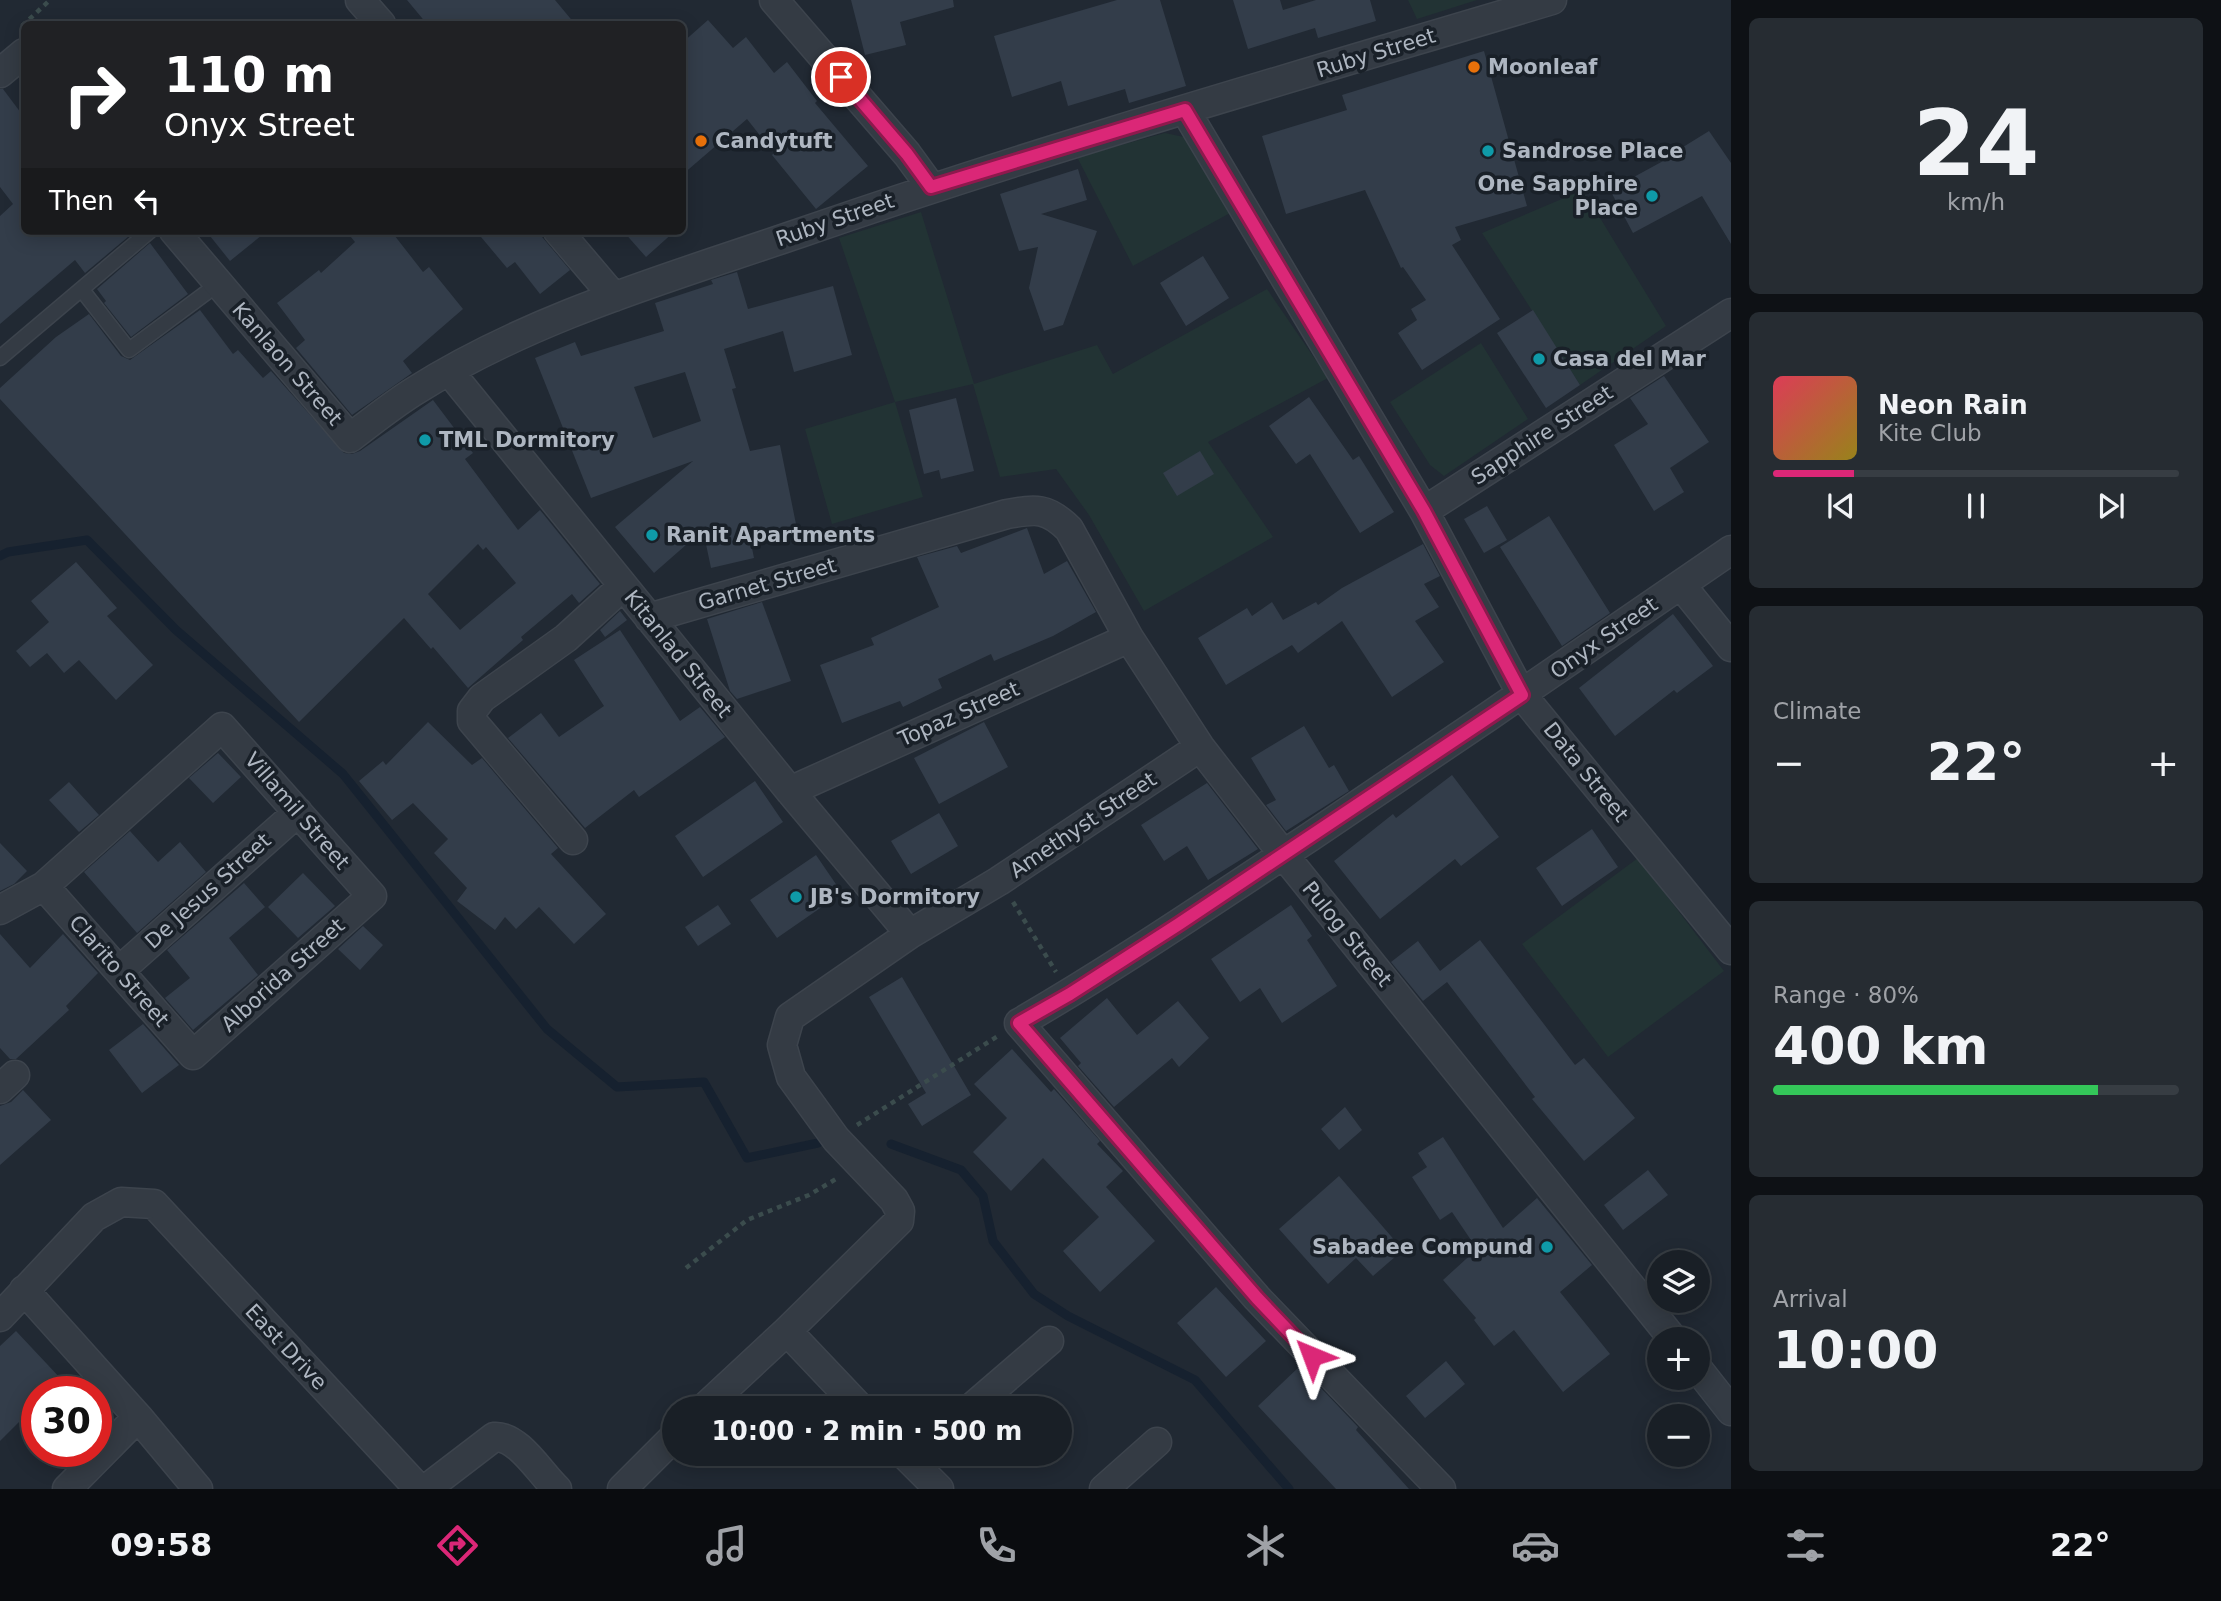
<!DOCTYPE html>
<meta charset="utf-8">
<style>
body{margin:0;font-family:"DejaVu Sans",sans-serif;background:#262c32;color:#f1f3f6;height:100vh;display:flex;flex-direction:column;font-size:26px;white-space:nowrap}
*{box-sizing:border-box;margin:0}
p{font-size:23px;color:#9fa2a7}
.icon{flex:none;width:38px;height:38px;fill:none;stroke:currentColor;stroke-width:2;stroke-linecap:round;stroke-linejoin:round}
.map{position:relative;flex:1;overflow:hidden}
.details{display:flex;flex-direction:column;gap:18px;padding:18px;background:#0e1115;width:490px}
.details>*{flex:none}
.top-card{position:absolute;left:21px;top:21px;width:665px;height:214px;border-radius:10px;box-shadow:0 4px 18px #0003,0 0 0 2px #373d43;background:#202124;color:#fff;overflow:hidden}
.buttons{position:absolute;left:1647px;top:1250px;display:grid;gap:14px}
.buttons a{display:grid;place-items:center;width:63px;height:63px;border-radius:50%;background:#191f26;box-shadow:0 4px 18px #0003,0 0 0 2px #373d43;font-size:35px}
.speed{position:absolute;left:21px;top:1376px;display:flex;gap:14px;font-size:35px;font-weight:700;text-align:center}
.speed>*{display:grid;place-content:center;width:91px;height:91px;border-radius:50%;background:#191f26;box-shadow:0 4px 18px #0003,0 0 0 2px #373d43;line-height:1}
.speed .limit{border:10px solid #d22;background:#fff;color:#111}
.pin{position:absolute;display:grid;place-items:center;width:60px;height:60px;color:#fff;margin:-30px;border:4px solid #fff;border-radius:50%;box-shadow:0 2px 7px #0007}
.me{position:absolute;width:77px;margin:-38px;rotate:316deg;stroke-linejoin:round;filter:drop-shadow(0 0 5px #0008)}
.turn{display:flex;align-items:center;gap:24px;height:147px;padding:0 28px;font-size:32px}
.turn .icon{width:91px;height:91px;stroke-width:2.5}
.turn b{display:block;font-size:49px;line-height:60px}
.then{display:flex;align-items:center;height:66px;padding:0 28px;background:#0003;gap:14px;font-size:26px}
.big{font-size:52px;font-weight:700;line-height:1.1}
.details .tile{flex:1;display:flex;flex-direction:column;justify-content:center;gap:10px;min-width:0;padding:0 24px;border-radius:10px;background:#262c32}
.details .dial{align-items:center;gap:0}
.dial b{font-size:91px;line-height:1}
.song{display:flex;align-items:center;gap:21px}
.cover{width:84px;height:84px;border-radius:10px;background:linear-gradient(135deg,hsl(350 70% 55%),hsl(50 70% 35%))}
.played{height:7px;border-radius:4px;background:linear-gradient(90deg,#db2777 20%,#373d43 20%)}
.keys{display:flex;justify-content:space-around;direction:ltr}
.heat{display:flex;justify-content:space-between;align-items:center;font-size:38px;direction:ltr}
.charge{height:10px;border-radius:5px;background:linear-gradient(90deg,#34c759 80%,#373d43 0)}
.trip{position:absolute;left:662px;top:1396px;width:410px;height:70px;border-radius:35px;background:#191f26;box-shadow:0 4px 18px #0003,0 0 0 2px #373d43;font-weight:700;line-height:70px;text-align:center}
.tabs{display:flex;height:112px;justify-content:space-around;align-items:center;background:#0a0c0f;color:#9fa2a7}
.tabs .icon{width:49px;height:49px}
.tabs .active{color:#db2777}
.tabs b{font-size:32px;color:#f1f3f6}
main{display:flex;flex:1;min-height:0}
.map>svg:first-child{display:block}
</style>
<main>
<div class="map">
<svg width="1731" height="1489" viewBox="0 0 1731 1489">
<rect width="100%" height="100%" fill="#212933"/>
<path fill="#223334" d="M1408 0H1477L1417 19Z
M1165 133 1184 137 1198 153 1232 212 1133 266 1077 157Z
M1583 190 1666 326 1580 385 1482 233Z
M921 212 974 384 1097 345 1113 374 1267 289 1328 378 1208 442 1273 537 1144 611 1089 515 1056 469 1000 477 973 384 895 402 923 497 832 524 805 429 895 402 839 238Z
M1481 343 1528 419 1444 476 1430 465 1390 402Z
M1638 858 1724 971 1608 1057 1522 944Z"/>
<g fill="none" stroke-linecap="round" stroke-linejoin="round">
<path stroke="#16212f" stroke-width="9" d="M0 556 8 552 87 540 176 630 343 774 547 1029 617 1087 704 1082 747 1158 818 1143
M891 1144 961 1170 983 1196 993 1241 1034 1294 1068 1316 1195 1380 1289 1489"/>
</g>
<path fill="#333d4a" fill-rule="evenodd" d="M407 0H555L575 24H427Z
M851 0H953L954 7 900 22 906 45 865 55Z
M1117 0H1160L1186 86 1129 103 1125 89 1068 106 1061 81 1012 97 994 36Z
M1233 0H1280L1283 10 1316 0H1370L1376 21 1318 38 1315 28 1248 49Z
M708 20 733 48 746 37 774 73 787 62 817 101 815 103 868 166 816 209 772 155 774 153 747 119 682 175V43Z
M1484 51 1527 206 1455 227 1461 240 1452 245 1500 319 1422 370 1398 333 1417 320 1411 309 1426 300 1403 267 1401 268 1365 190 1286 214 1262 136 1347 110 1342 95Z
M0 89H3L24 117V231H135L85 273 75 260 0 324V216L13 204 0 187Z
M1709 131 1731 163V244L1702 196 1633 233 1610 190 1676 154 1675 152Z
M1078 169 1087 200 1041 214 1097 231 1063 325 1044 331 1029 288 1038 247 1019 251 1000 194Z
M206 231H267L230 261Z
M346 231H391L423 272 429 267 463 309 403 361 412 373 352 415 296 348 305 340 277 303 319 270 321 273 355 242Z
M476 231H537L570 270 540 294 515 262 507 268Z
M623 231H675L646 257Z
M150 243 188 294 131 337 104 303 106 301 97 289Z
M1203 256 1229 298 1186 326 1160 283Z
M737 272 748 309 833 286 852 355 794 372 783 331 724 349 736 388 732 389 750 451 780 445 798 534 751 543 754 558 711 568 703 530 654 573 615 527 693 461 591 498 535 358 575 342 581 356 664 331 655 303 713 284 711 280ZM685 372 701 421 653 438 634 387Z
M200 310 233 354 238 350 263 378 271 371 344 453 352 454 360 451 433 400 473 453 465 459 518 530 540 510 600 584 579 603 572 594 521 637 523 640 468 688 433 647 431 649 404 618 299 722 0 399V388L56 337 89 314 121 356 130 360ZM478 544 483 550 486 547 516 583 460 630 428 594Z
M1533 310 1580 385 1546 408 1497 333Z
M1664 376 1709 442 1670 468 1684 492 1654 511 1614 445 1648 424 1630 398Z
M1309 397 1353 460 1359 456 1394 512 1360 533 1310 454 1296 464 1269 426Z
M956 398 974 471 941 479 939 470 924 474 909 410Z
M1200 451 1214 474 1177 496 1163 473Z
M1487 506 1507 540 1484 553 1464 519Z
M1549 516 1610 613 1562 646 1500 547Z
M1027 528 1044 574 1067 561 1096 612 1053 636 994 661 991 654 938 679 942 688 903 707 900 701 842 723 820 665 874 645 871 638 939 607 917 557 957 546 961 553Z
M1423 544 1440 576 1424 584 1439 607 1415 621 1444 662 1392 697 1342 621 1298 653 1292 645 1226 685 1198 638 1247 608 1252 616 1272 602 1283 620 1316 602 1318 605 1342 588Z
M76 562 117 608 107 616 153 665 116 700 79 660 64 673 47 653 30 667 16 651 49 622 31 601Z
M762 602 791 681 737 699 730 691 707 619Z
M620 611 627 620 605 637 600 630Z
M1673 614 1713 666 1677 693 1674 690 1615 736 1579 688Z
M620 630 680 721 700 707 725 737 639 797 634 790 585 828 508 738 541 713 559 737 604 706 574 660Z
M428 722 472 765 482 758 558 848 551 854 606 914 574 944 539 907 516 929 505 917 495 930 457 901 467 888 434 853 448 839 413 803 392 820 359 781 383 761 386 765Z
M984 722 1008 767 939 804 914 758Z
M1304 726 1329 768 1334 765 1349 791 1286 831 1266 805 1276 800 1251 758Z
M218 753 241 777 213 803 189 778Z
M1452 775 1499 837 1461 866 1455 859 1380 919 1334 861 1393 814 1396 818Z
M755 781 783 822 703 877 675 836Z
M69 782 99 815 79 832 49 800Z
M1207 783 1258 849 1208 880 1187 846 1164 861 1141 825Z
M939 813 958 846 911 874 891 841Z
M1592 829 1618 867 1562 906 1536 868Z
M130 831 158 862 180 842 206 872 137 933 84 872Z
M0 843 27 871 14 884 0 891Z
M816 855 842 893 777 938 750 900Z
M303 873 335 906 298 938 268 907Z
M244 883 265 907 229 938 258 975 193 1030 165 998 190 978 167 950Z
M718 905 731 924 698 946 685 927Z
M1291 905 1312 936 1307 940 1337 986 1282 1023 1260 988 1240 1002 1211 959Z
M363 926 383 945 360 970 338 949Z
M0 934 30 968 63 934 98 973 66 1006 69 1010 16 1059H10L0 1048Z
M1480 940 1575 1065 1584 1058 1635 1118 1584 1161 1532 1099 1535 1097 1447 982 1423 1001 1391 962 1418 941 1440 971Z
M902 977 971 1095 922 1126 908 1104 926 1093 869 997Z
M1107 998 1137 1035 1178 1001 1209 1038 1179 1067 1172 1058 1114 1107 1078 1066 1081 1063 1060 1038Z
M143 1024 179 1065 142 1093 109 1050Z
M1012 1049 1051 1092 1054 1089 1100 1141 1097 1144 1123 1171 1106 1187 1155 1241 1100 1292 1063 1251 1099 1217 1043 1158 1011 1191 973 1152 1007 1118 974 1084Z
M23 1090 51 1120 0 1165V1106L11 1102Z
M1345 1107 1362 1130 1339 1150 1321 1129Z
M1443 1137 1503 1228 1537 1198 1592 1265 1560 1292 1610 1354 1563 1392 1514 1330 1494 1346 1474 1320 1476 1318 1443 1280 1477 1249 1452 1212 1440 1220 1412 1177 1427 1167 1418 1153Z
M1648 1170 1668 1195 1623 1230 1604 1205Z
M1339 1176 1403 1250 1373 1276 1356 1258 1328 1284 1279 1229Z
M1216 1287 1266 1341 1226 1377 1177 1323Z
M16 1331 62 1380 51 1391H37V1404L0 1441V1346Z
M1446 1361 1465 1384 1425 1418 1406 1396Z
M1300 1366 1358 1427 1356 1430 1409 1489H1336L1258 1406Z"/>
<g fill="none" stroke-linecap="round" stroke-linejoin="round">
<defs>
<path id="lane" d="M82 290 129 350 218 284
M0 358 150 231"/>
<path id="street" d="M360 0 381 24
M774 0 907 154 931 187
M0 73 24 53
M1185 110 1424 511 1522 695 1731 950
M174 231 350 438C371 422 391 406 413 392 531 317 669 278 800 233 1048 147 1301 75 1552 0
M558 231 614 297
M449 371 790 791 910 934
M1424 511 1731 313
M1681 585 1731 647
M649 618 1007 514C1036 509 1047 507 1069 529L1129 638 1200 747 1283 854 1673 1339
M790 791 1129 638
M573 840 472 721V711L482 698 566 638 623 586
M0 910 44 886 222 727 372 896 193 1055 44 886
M119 971 298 812
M0 1089 15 1075
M24 1290 138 1417 198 1489
M0 1317 94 1217 121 1202 154 1204 419 1489
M787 1331 861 1409
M1698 1369 1731 1411
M703 1409 787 1331 899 1221 900 1211 894 1200 836 1139 791 1077 782 1045 790 1017 910 934 999 881 1200 747
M970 1409 1049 1341
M904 1454 939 1489
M67 1489 138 1417
M426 1489 494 1437C518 1435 540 1473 557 1489
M622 1489 674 1437
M1104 1489 1157 1442
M1441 1489 1257 1298 1019 1023C1119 965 1214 900 1310 837 1451 742 1591 647 1731 550"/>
</defs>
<use href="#lane" stroke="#3d444d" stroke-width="17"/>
<use href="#street" stroke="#3d444d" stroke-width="31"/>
<path stroke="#3b4c4d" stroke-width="4.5" stroke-dasharray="5 5" stroke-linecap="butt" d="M22 26 50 0
M1013 902 1056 972
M857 1125 998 1036
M686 1268 747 1220 809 1195 836 1179"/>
<use href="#lane" stroke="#343b44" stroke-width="14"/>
<use href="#street" stroke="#343b44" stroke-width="28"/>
</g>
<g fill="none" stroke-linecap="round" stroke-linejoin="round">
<defs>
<path id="route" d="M841 77 907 154 931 187 1185 110 1424 511 1522 695 1179 924 1070 994 1019 1023 1257 1298 1312 1356"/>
</defs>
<use href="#route" stroke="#8e194d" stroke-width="18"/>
<use href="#route" stroke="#db2777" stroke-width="12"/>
</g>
<g fill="#e8710a" stroke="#192028" stroke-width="2.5">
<circle cx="1474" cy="67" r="7"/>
<circle cx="701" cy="141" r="7"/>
</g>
<g fill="#0f9aa8" stroke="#192028" stroke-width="2.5">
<circle cx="1488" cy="151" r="7"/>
<circle cx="1652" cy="196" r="7"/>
<circle cx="1539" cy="359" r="7"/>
<circle cx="425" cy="440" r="7"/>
<circle cx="652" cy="535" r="7"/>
<circle cx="796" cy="897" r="7"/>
<circle cx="1547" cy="1247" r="7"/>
</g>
<g text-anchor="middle" stroke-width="7" stroke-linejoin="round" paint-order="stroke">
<g font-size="21" fill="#aeb6c1" stroke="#192028">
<text transform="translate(1376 53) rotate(-17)" y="7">Ruby Street</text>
<text transform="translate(835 220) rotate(-19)" y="7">Ruby Street</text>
<text transform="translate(287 364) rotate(49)" y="7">Kanlaon Street</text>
<text transform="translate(1542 435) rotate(-33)" y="7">Sapphire Street</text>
<text transform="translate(767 584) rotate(-16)" y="7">Garnet Street</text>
<text transform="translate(1604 638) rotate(-35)" y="7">Onyx Street</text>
<text transform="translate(678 654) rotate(51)" y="7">Kitanlad Street</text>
<text transform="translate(959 714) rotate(-24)" y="7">Topaz Street</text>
<text transform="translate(1586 772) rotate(51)" y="7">Data Street</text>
<text transform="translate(297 811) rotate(49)" y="7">Villamil Street</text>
<text transform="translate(1083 825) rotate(-34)" y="7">Amethyst Street</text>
<text transform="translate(208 891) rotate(-42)" y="7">De Jesus Street</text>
<text transform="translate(1347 934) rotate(51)" y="7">Pulog Street</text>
<text transform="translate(119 971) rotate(49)" y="7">Clarito Street</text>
<text transform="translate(283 975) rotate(-42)" y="7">Alborida Street</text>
<text transform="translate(286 1347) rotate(47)" y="7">East Drive</text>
</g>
<g font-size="21" font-weight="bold" fill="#aeb6c1" stroke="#192028" text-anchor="start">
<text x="1488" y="74">Moonleaf</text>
<text x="715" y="148">Candytuft</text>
<text x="1502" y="158">Sandrose Place</text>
<text x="1638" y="191" text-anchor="end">One Sapphire<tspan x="1638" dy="24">Place</tspan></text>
<text x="1553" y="366">Casa del Mar</text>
<text x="439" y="447">TML Dormitory</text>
<text x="666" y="542">Ranit Apartments</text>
<text x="810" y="904">JB's Dormitory</text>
<text x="1533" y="1254" text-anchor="end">Sabadee Compund</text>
</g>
</g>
</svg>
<div class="buttons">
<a><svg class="icon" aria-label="layers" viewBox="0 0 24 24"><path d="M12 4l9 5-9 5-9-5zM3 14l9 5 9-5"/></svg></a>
<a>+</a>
<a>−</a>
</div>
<div class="speed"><div class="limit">30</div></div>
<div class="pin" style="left:841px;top:77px;background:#d93025"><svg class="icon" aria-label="arrive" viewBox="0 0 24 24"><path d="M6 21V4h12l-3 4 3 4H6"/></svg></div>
<svg class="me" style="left:1312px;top:1356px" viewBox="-20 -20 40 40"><path d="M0-17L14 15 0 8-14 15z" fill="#db2777" stroke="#fff" stroke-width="4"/></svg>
<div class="trip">10:00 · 2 min · 500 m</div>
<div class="top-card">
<div class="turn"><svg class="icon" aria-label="right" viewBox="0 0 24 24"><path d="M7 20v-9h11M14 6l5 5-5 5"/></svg><div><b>110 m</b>Onyx Street</div></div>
<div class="then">Then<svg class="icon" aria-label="left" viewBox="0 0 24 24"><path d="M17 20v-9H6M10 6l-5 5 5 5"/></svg></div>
</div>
</div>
<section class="details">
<div class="tile dial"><b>24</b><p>km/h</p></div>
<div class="tile">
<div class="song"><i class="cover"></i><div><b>Neon Rain</b><p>Kite Club</p></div></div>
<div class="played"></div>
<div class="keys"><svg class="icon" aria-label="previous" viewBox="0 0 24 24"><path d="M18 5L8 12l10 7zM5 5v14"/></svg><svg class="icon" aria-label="pause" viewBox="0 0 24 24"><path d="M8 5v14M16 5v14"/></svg><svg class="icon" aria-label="next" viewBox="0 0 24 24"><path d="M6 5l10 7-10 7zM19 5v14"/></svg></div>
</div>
<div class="tile"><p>Climate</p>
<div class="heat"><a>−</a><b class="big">22°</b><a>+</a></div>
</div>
<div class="tile"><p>Range · 80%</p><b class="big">400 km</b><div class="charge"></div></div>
<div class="tile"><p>Arrival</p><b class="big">10:00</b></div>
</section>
</main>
<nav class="tabs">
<b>09:58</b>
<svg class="icon active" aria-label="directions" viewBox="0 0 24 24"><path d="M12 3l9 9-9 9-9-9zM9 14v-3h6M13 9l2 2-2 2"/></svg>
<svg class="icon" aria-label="music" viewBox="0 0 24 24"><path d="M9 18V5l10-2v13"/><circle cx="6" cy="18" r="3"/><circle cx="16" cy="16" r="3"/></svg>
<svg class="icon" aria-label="phone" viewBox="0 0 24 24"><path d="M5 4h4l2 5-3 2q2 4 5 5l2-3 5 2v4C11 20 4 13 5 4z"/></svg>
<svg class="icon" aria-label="climate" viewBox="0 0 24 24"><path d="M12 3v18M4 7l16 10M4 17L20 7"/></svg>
<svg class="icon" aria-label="car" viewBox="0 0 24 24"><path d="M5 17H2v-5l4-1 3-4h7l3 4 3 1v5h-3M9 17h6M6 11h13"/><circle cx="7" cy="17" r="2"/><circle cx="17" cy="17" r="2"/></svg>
<svg class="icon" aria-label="filters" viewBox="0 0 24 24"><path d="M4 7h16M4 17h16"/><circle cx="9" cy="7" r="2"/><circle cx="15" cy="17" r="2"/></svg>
<b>22°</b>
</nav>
